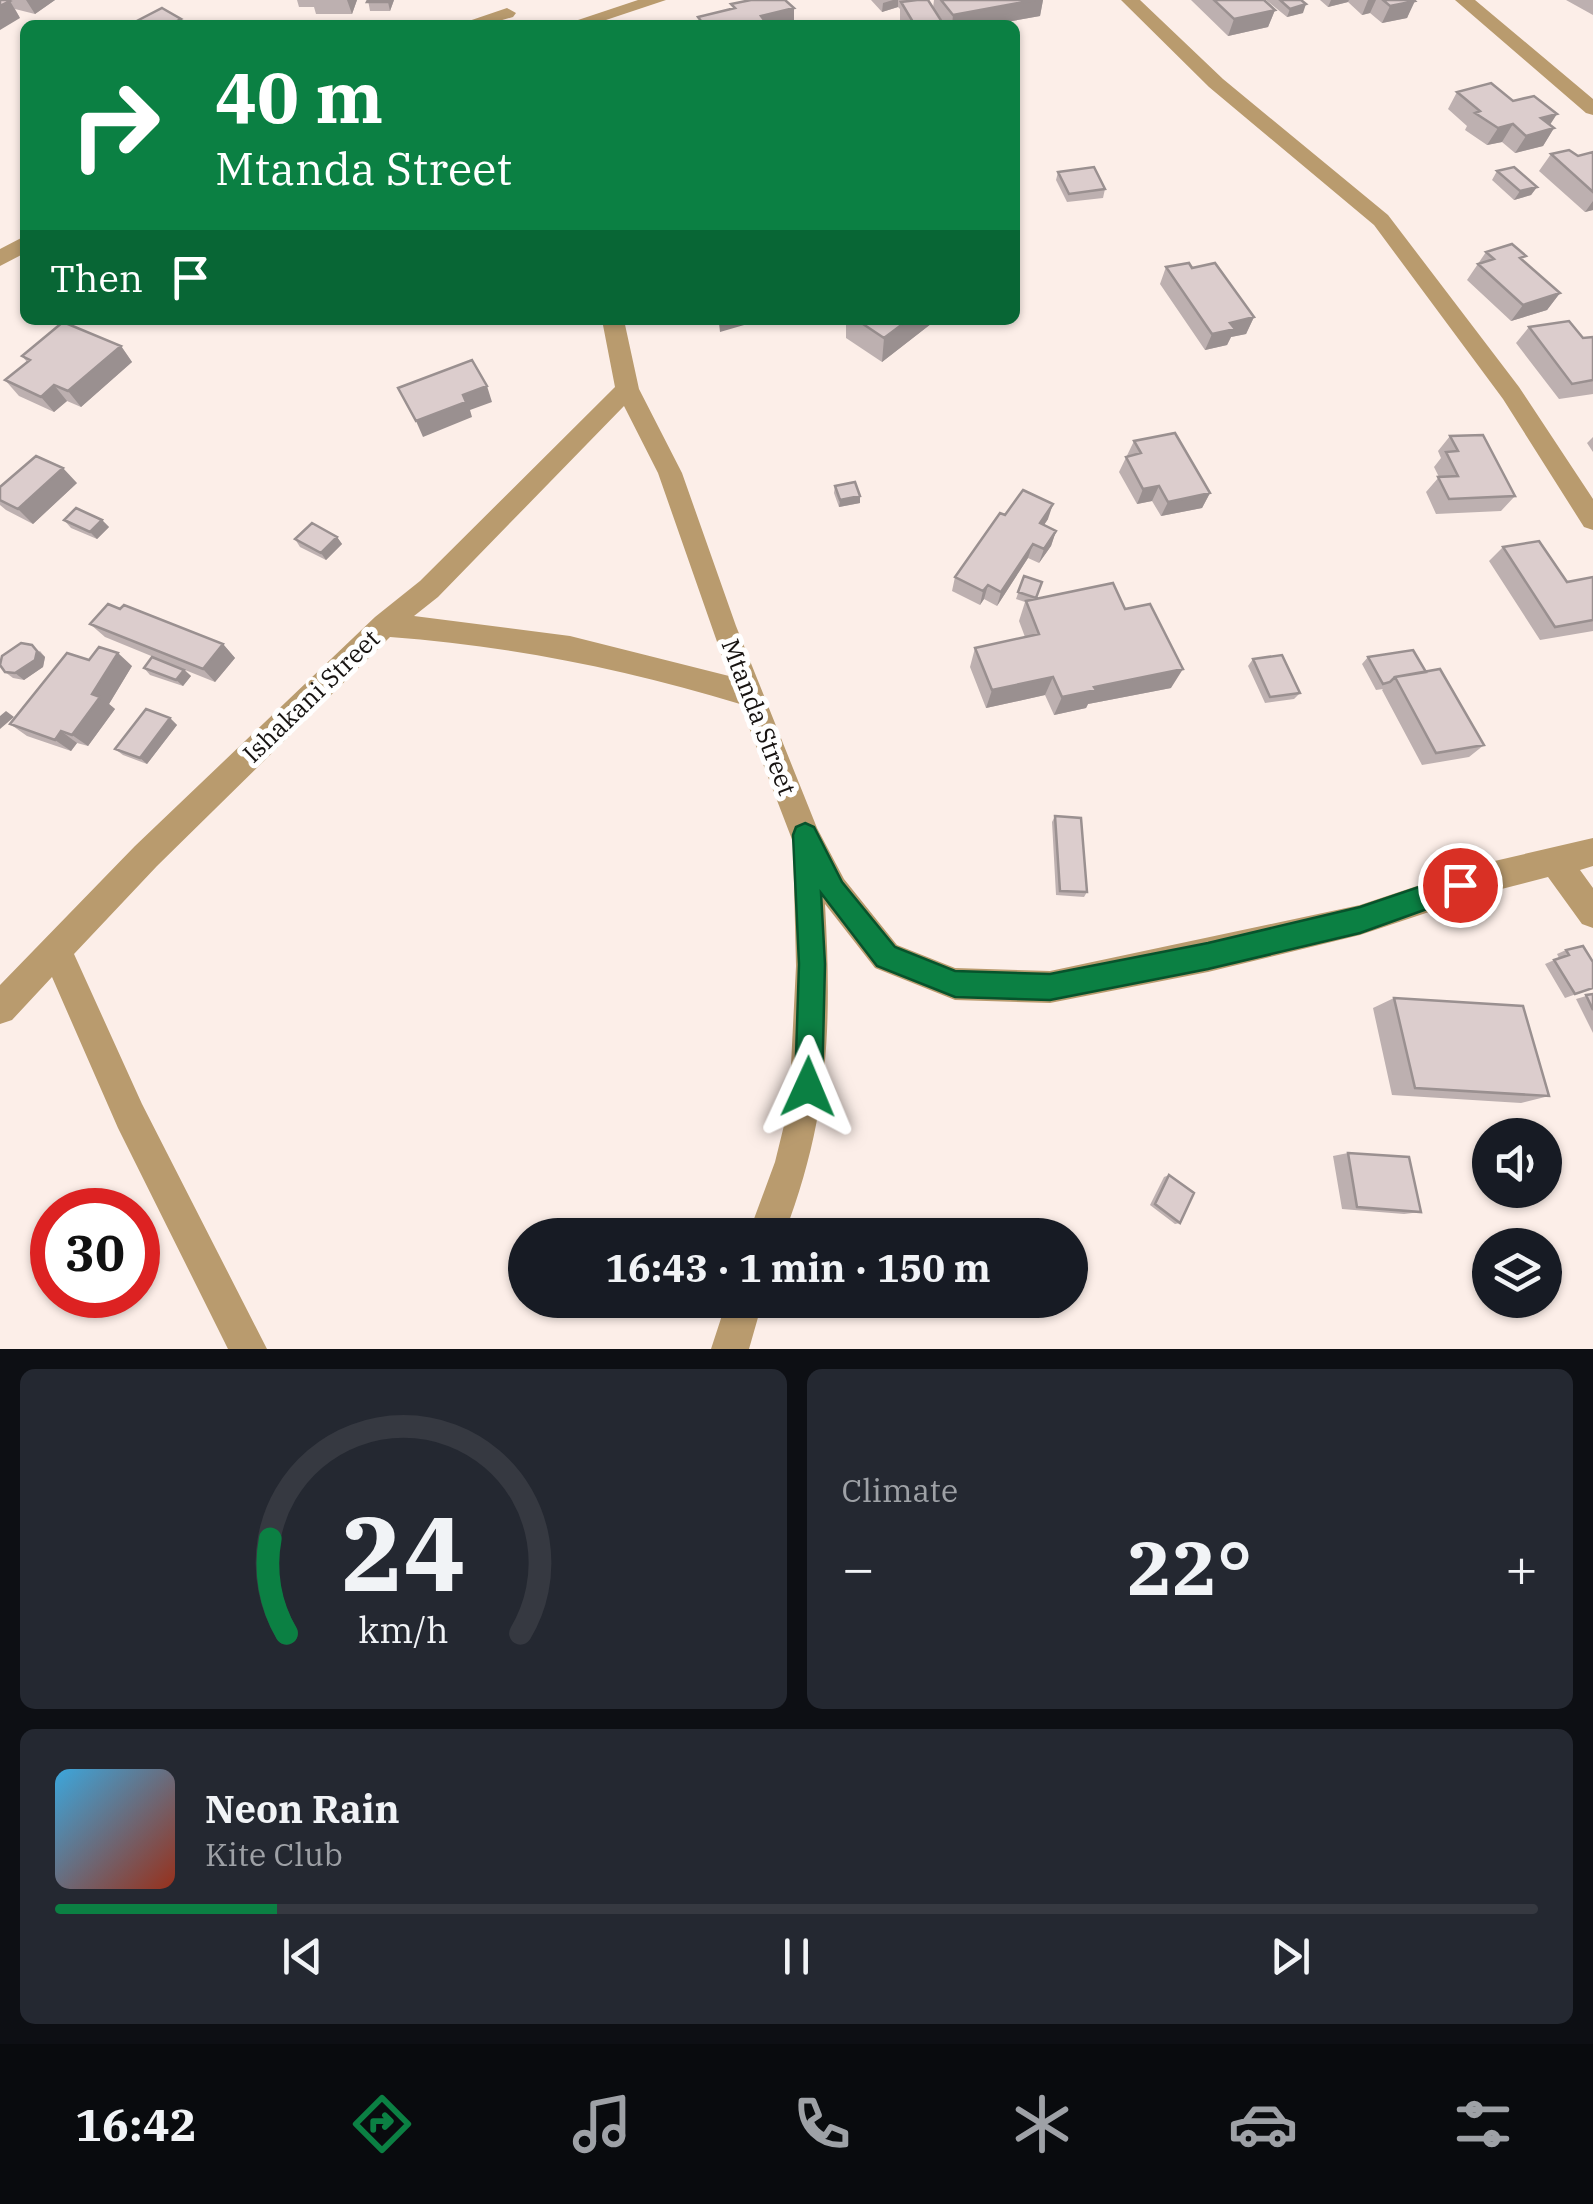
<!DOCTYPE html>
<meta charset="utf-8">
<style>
body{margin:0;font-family:"IBM Plex Serif",serif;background:#242831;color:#f1f3f6;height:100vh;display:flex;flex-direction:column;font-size:38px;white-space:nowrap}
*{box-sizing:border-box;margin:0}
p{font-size:32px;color:#9ea1a6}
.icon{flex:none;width:55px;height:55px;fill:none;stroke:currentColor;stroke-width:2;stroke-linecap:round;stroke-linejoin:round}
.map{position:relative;height:1349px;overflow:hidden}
.details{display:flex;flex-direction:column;gap:20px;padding:20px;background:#0d0f14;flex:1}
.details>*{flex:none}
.hud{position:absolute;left:20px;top:20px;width:1000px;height:305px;border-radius:15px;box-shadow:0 2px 8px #0004;background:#0b8043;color:#fff;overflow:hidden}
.buttons{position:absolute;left:1472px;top:1118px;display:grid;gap:20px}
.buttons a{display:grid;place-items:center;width:90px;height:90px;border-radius:50%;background:#171b24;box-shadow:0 2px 8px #0004;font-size:50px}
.speed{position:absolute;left:30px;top:1188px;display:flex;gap:20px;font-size:50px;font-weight:700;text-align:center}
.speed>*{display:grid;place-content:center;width:130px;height:130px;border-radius:50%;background:#171b24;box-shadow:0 2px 8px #0004;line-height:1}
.speed .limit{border:15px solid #d22;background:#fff;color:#111}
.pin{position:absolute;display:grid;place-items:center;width:85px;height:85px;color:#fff;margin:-42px;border:5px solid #fff;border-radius:50%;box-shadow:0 2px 10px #0007}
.me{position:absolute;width:110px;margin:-55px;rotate:1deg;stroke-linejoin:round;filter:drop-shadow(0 0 8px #0008)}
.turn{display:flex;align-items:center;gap:35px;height:210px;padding:0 30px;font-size:45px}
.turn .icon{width:130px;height:130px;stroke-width:2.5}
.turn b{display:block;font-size:70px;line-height:85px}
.then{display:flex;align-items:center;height:95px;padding:0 30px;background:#0003;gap:20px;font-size:38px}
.big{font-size:75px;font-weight:700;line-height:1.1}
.details .card{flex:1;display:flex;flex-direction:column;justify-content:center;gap:15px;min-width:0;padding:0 35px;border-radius:15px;background:#242831}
.details .dial{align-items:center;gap:0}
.dial svg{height:260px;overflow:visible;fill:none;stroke:#363941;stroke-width:7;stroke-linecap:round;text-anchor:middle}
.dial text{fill:#f1f3f6;stroke:none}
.song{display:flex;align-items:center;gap:30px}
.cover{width:120px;height:120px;border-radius:15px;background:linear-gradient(135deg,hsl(200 70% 55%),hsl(10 70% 35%))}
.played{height:10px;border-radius:5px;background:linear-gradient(90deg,#0b8043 15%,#363941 15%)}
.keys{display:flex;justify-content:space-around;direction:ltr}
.heat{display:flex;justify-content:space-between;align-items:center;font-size:55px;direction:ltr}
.details .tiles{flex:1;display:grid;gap:20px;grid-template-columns:1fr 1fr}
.card:last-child{grid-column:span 2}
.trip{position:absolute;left:508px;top:1218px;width:580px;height:100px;border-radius:50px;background:#171b24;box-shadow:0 2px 8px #0004;font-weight:700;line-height:100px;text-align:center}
.dock{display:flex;height:160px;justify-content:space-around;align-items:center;background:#090b0e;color:#9ea1a6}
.dock .icon{width:70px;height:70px}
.dock .selected{color:#0b8043}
.dock b{font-size:45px;color:#f1f3f6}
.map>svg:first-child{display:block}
</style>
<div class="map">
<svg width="1593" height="1349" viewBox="0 0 1593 1349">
<rect width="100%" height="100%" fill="#fceee8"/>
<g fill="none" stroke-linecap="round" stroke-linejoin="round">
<path fill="#b99b6e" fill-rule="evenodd" d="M638 0H666L591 25H563Z
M1121 0H1140L1223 79 1388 215 1519 387 1593 499V530L1584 527 1503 399 1374 225 1209 87Z
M1455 0H1475L1593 99V115L1586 113Z
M507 8 516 13 513 17 485 25H457Z
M25 236V253L0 266V249Z
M602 320H624L639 389 682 473 736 626 817 828 844 879 897 945 955 968 1050 971 1360 905 1486 863 1593 838V866L1580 870 1593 888V928L1582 924 1548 877 1486 893 1360 935 1208 972 1050 1003 955 1000 875 968 825 904C832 1028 829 1117 784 1235H748L775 1162 789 1105 796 966 793 842 740 704C625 669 510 646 390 637L157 866 74 954 142 1104 267 1349H228L118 1128 52 977 12 1020 0 1024V985L135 846 375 617 420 581 615 387ZM624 406 658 473 729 676 570 636 414 616 438 597Z
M727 1300H763L749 1349H711Z"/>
</g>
<path fill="#bdb0b0" d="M0 0H55L35 14 15 9 20 18Z
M297 0H357L352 14H316L314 7H299Z
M368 0H394L390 11H370Z
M871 0H928L933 8 934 0H1043L1040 16 990 25H945L938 14 944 25H903L900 20V9L898 7 882 12Z
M1191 0H1264L1275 10 1268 27 1228 36Z
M1266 0H1301L1303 13 1287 17Z
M1320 0H1414L1407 18 1382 23 1370 13 1362 15 1348 2 1328 7Z
M1566 0H1593V15Z
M1457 92 1513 101 1554 128 1543 146 1515 153 1502 142 1487 145 1465 130 1467 126 1448 109Z
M1593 152V210L1585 212 1539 171 1551 154 1578 156Z
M1497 171 1537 187 1531 195 1514 200 1492 180Z
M1058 172 1105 189 1103 198 1067 202 1056 180Z
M1486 252 1523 260 1560 293 1547 310 1511 321 1467 280Z
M1166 267 1192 268 1254 317 1246 334 1231 337 1227 345 1205 350 1160 284Z
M846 320H936L882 362 846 338Z
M1529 327 1583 338 1593 337V394L1559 399 1516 343Z
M121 346 132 362 81 407 67 401 54 412 19 396 5 380 27 362 22 356Z
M1450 436 1515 496 1501 511 1436 514 1426 492 1439 477 1434 467 1441 458 1438 451Z
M1593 437V452L1587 443Z
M1134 441 1210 493 1202 508 1161 516 1152 501 1137 504 1119 472Z
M77 483 33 524 6 510 0 505V487Z
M835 486 860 496V503L839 507 834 493Z
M1005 515 1048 519 1044 525 1056 531 1051 546 1039 563 1028 558 997 606 984 599 980 605 952 591 955 577Z
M64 520H102L109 527 97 539 71 528Z
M337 537 342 544 326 560 300 547 295 539Z
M1503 547 1567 582 1593 577V631L1540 640 1489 561Z
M1024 576 1042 582 1035 599 1125 609 1171 688 1088 704 1086 708 1054 715 1045 695 986 708 970 667 975 648 1025 637 1019 621 1025 602 1016 599Z
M120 609 223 644 235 658 215 682 185 670 191 676 183 686 150 675 144 668 183 669 105 637 90 624Z
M40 651 45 657 43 667 24 680 13 678 5 672Z
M1368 657 1426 672 1484 745 1469 757 1422 765 1382 690 1383 689 1376 690 1362 664Z
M1253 659 1300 693 1294 699 1265 703 1248 666Z
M89 660 132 666 109 704 115 709 88 746 77 743 71 751 27 736 10 724Z
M170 718 177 725 147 764 123 755 115 749Z
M1055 816 1087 892 1084 897 1056 895 1052 822Z
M1566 950 1593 988 1565 998 1545 964 1559 958 1557 954Z
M1593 994V1033L1576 999Z
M1394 998 1549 1096 1521 1103 1392 1095 1373 1008Z
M1348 1153 1421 1212 1404 1214 1342 1209 1333 1156Z
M1169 1175 1180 1223 1175 1224 1150 1205 1164 1177Z"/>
<path fill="#9a9090" d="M26 0H55L35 14Z
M347 0H357L352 14Z
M388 0H394L390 11 388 2Z
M893 0H898V7L882 12 883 3Z
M1035 0H1043L1040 16 990 25H952L953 15Z
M1331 0H1349L1348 2 1328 7Z
M1368 0H1376L1370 13 1362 15Z
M10 1 20 18 0 30V6Z
M1415 1 1407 18 1382 23 1390 6Z
M1306 4 1303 13 1287 17 1290 9Z
M794 8V25H754L761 16Z
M1275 10 1268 27 1228 36 1234 19Z
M181 19 184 25H169Z
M1557 114 1546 131 1554 128 1543 146 1515 153 1526 136 1541 118Z
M1513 124 1502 142 1487 145 1498 128Z
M1537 187 1531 195 1514 200 1520 191Z
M1593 201V210L1585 212Z
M1560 293 1547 310 1511 321 1523 305Z
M1254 317 1246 334 1231 337 1227 345 1205 350 1212 334 1230 323Z
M732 320H751V323L720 332 719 323Z
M908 320H936L882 362 884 338Z
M121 346 132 362 81 407 68 391Z
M54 385 67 401 54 412 41 397Z
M487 386 492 402 470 410 472 417 423 437 416 421 463 395Z
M63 468 77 483 33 524 18 509Z
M1159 486 1152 501 1137 504 1143 489Z
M1210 493 1202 508 1161 516 1168 502Z
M860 496V503L839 507 840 500Z
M1053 504 1048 519 1035 538 1040 523Z
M102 520 109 527 97 539 90 532Z
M1056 531 1051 546 1039 563 1044 549Z
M337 537 342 544 326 560 321 553Z
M1033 544 1028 558 997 606 1001 592Z
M988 585 984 599 980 605 983 591Z
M223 644 235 658 215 682 203 669Z
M32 645 45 657 43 667 24 680 15 673Z
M118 653 132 666 109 704 115 709 88 746 72 735 92 694Z
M1183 669 1171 688 1088 704 1086 708 1054 715 1062 697 1094 687Z
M184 670 191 676 183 686 176 680Z
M1053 677 1045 695 986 708 992 690Z
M6 711 14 717 0 729V716Z
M170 718 177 725 147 764 140 758Z
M61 731 77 743 71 751 55 740Z"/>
<path fill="#dccdcd" stroke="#9a9090" stroke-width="2.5" d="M0 0H8L10 1 0 6Z
M368 0H388V2H367Z
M751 0H785L794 8 761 16 764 20 754 25H743L741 22 731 25H704L698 17 735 8 731 4Z
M917 0H928L944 25H910L909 23 913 22 901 2Z
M941 0H1035L953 15Z
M1214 0H1264L1275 10 1234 19Z
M1280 0H1301L1306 4 1290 9Z
M1383 0H1414L1415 1 1390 6Z
M162 8 181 19 169 25H129Z
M1491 83 1513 101 1534 96 1557 114 1541 118 1554 128 1526 136 1513 124 1498 128 1475 113 1480 111 1457 92Z
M1569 150 1578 156 1593 152V192L1551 154Z
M1094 167 1105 189 1069 194 1058 172Z
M1514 167 1537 187 1520 191 1497 171Z
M1512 244 1526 256 1520 258 1560 293 1523 305 1478 264 1494 259 1486 252Z
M1189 263 1192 268 1215 263 1254 317 1230 323 1235 329 1212 334 1166 267Z
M857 320H908L884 338Z
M1569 321 1583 338 1593 337V380L1572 384 1529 327Z
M63 322 121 346 68 391 54 385 41 397 5 380 30 360 22 356Z
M472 360 487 386 463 395 466 402 416 421 398 388Z
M1175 433 1210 493 1168 502 1159 486 1143 489 1126 457 1141 453 1134 441Z
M1483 435 1515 496 1449 499 1438 477 1458 476 1446 452 1458 451 1450 436Z
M36 456 63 468 18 509 0 500V487Z
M855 482 860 496 840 500 835 486Z
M1023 490 1053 504 1040 523 1056 531 1044 549 1033 544 1001 592 988 585 983 591 955 577 1000 513 1005 515Z
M76 508 102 520 90 532 64 520Z
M312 523 337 537 321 553 295 539Z
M1539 541 1567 582 1593 577V620L1555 627 1503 547Z
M1024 576 1042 582 1036 598 1018 592Z
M1113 583 1125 609 1150 604 1183 669 1094 687 1096 690 1062 697 1053 677 992 690 975 648 1039 634 1026 601Z
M108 604 120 609 124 605 223 644 203 669 90 624Z
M21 643 32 645 37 651 35 660 15 673 5 672 0 665 2 656Z
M99 647 118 653 92 694 100 697 72 735 61 731 55 740 10 724 67 653 89 660Z
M1413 650 1426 672 1395 677 1390 682 1383 684 1368 657Z
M1282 655 1300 693 1270 697 1253 659Z
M152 657 184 670 176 680 144 668Z
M1440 669 1484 745 1436 753 1395 677Z
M146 709 170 718 140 758 115 749Z
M1055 816 1081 818 1087 892 1060 891Z
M1583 946 1593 962V988L1575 994 1554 960 1569 955 1566 950Z
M1593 994V1010L1586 995Z
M1394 998 1523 1006 1549 1096 1415 1088Z
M1348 1153 1409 1157 1421 1212 1357 1207Z
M1169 1175 1194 1193 1180 1223 1155 1204Z"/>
<path fill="#0b8043" stroke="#07532c" stroke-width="2.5" d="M805 823 814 827 842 882 895 947 955 971 1050 974 1208 943 1360 907 1460 873 1469 877 1472 885 1469 894 1360 933 1208 969 1050 1000 955 997 877 966 821 893 825 964 822 1087 818 1097 808 1101 799 1097 795 1087 799 964 793 835 796 827Z"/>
<g text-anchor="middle" stroke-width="10" stroke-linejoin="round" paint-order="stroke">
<g font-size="25" fill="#171311" stroke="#fff">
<text transform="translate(311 696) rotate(-44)" y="9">Ishakani Street</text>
<text transform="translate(759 717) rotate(69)" y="9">Mtanda Street</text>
</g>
</g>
</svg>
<div class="buttons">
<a><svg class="icon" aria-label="sound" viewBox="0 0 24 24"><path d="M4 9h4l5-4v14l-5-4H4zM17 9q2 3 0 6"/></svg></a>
<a><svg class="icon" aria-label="layers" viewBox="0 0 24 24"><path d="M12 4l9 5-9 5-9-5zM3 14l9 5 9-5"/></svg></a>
</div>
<div class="speed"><div class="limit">30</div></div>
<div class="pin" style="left:1460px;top:885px;background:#d93025"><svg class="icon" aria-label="arrive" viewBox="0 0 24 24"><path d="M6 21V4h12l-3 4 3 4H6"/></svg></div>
<svg class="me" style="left:808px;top:1087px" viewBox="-20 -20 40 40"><path d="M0-17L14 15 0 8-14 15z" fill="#0b8043" stroke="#fff" stroke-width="4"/></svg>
<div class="trip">16:43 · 1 min · 150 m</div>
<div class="hud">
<div class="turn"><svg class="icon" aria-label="right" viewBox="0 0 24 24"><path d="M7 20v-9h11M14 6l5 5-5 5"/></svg><div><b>40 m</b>Mtanda Street</div></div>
<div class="then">Then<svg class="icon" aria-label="arrive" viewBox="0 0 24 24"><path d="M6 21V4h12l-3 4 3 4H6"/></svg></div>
</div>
</div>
<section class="details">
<div class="tiles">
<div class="card dial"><svg viewBox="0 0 100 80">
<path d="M14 69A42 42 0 1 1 86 69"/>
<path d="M14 69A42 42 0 0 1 9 40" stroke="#0b8043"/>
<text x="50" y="56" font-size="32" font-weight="700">24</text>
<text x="50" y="72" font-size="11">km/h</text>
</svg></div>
<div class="card"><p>Climate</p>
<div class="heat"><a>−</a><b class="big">22°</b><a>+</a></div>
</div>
<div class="card">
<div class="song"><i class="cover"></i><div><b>Neon Rain</b><p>Kite Club</p></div></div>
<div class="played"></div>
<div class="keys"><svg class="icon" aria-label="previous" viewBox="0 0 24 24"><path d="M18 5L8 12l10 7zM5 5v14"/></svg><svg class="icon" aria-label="pause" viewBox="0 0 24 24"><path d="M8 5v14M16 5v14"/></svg><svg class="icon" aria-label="next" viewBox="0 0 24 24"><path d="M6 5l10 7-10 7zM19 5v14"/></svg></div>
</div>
</div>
</section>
<nav class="dock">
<b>16:42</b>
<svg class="icon selected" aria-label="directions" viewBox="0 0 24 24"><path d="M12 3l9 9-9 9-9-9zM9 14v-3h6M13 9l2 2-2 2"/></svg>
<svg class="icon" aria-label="music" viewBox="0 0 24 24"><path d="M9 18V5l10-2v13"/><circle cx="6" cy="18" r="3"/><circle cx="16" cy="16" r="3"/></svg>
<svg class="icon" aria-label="phone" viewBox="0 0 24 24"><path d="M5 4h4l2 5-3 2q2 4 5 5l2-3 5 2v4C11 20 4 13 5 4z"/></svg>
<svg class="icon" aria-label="climate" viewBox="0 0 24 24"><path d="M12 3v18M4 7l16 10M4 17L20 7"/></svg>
<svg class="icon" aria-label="car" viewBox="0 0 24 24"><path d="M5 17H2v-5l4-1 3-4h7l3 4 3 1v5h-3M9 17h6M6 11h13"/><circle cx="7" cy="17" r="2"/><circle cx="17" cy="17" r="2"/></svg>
<svg class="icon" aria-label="filters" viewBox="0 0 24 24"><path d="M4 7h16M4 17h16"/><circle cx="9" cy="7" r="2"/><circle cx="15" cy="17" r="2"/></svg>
</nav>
